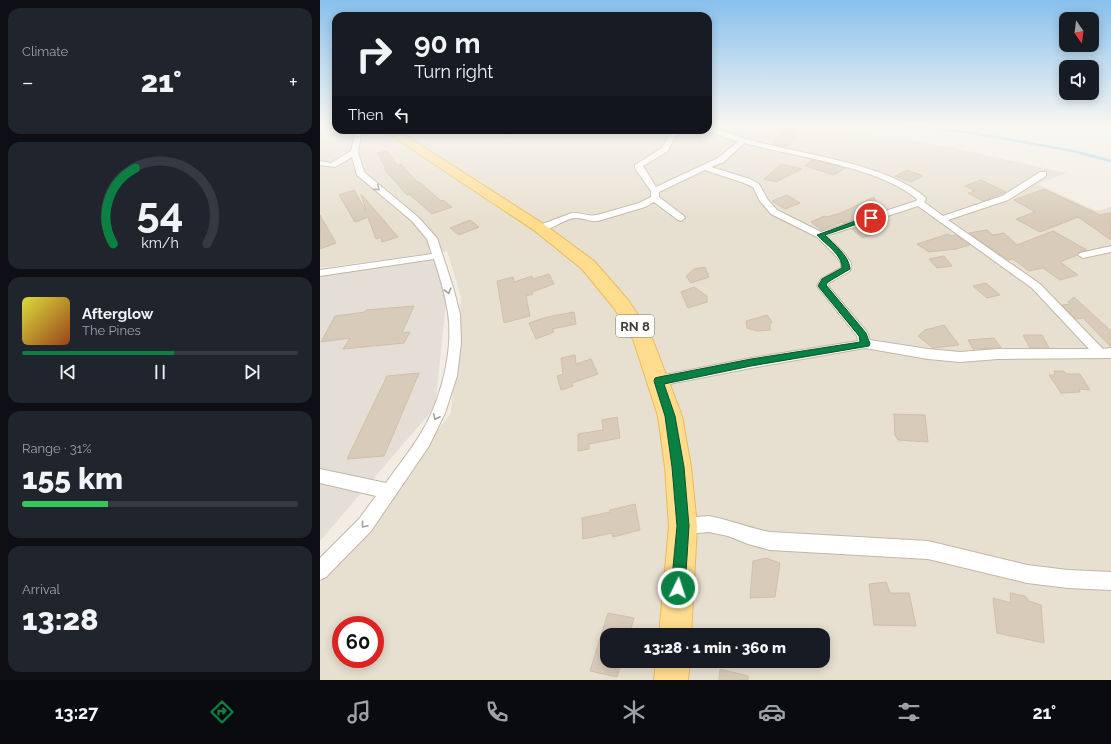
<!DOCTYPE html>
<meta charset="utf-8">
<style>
body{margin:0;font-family:Raleway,sans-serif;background:#20242c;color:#f1f3f6;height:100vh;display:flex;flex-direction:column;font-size:15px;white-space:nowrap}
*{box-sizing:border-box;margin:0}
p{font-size:13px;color:#9ea1a6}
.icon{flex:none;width:22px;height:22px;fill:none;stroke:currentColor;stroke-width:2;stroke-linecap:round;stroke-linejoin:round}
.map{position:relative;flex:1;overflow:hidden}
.drawer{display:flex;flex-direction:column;gap:8px;padding:8px;background:#0d0f14;width:320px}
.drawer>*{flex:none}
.hud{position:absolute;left:12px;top:12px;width:380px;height:122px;border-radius:12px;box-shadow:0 2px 10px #0003;background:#171b24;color:#f1f3f6;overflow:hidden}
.needle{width:26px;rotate:166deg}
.buttons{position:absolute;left:739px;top:12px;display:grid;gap:8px}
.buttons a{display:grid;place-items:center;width:40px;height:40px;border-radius:8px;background:#171b24;box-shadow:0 2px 10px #0003;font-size:20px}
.speed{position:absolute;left:12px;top:616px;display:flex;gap:8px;font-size:20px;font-weight:700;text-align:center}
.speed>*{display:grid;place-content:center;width:52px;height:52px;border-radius:50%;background:#171b24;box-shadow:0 2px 10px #0003;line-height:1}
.speed .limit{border:6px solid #d22;background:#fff;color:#111}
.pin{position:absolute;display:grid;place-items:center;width:34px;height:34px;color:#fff;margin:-17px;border:2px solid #fff;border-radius:50%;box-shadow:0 1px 4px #0007}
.me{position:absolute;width:44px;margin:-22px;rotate:4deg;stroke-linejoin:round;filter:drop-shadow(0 0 3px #0008)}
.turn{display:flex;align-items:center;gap:14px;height:84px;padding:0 16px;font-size:18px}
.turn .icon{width:52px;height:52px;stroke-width:2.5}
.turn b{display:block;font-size:28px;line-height:34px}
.then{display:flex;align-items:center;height:38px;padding:0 16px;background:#0003;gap:8px;font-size:15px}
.big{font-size:30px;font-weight:800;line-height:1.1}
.drawer .widget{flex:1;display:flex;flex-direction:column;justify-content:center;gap:6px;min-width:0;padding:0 14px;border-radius:12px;background:#20242c}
.drawer .dial{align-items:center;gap:0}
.dial svg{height:104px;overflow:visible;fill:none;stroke:#363941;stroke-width:7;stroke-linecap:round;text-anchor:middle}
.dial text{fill:#f1f3f6;stroke:none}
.song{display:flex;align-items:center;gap:12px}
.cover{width:48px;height:48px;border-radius:6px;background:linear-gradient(135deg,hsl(60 70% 55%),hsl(20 70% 35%))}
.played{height:4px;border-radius:2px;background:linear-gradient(90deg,#0b8043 55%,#363941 55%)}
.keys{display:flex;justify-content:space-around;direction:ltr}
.heat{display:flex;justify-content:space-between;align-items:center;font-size:22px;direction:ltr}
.charge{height:6px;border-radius:3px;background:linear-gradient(90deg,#34c759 31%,#363941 0)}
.trip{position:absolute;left:280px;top:628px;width:230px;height:40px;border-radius:12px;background:#171b24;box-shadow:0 2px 10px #0003;font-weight:800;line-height:40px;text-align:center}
.tabs{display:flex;height:64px;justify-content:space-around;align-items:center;background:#090b0e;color:#9ea1a6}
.tabs .icon{width:28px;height:28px}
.tabs .selected{color:#0b8043}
.tabs b{font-size:18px;color:#f1f3f6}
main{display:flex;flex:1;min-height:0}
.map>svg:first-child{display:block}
</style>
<main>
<section class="drawer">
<div class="widget"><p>Climate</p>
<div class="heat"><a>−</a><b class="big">21°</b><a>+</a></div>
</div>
<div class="widget dial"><svg viewBox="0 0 100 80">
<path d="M14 69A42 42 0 1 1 86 69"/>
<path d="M14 69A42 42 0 0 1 31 11" stroke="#0b8043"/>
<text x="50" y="56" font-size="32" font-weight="700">54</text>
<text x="50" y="72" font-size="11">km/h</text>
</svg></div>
<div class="widget">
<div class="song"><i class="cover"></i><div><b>Afterglow</b><p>The Pines</p></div></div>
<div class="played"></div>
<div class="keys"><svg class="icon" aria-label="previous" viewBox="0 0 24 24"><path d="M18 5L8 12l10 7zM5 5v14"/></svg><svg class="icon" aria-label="pause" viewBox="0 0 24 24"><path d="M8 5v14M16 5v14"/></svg><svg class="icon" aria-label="next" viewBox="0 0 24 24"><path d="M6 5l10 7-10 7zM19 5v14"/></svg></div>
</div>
<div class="widget"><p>Range · 31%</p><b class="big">155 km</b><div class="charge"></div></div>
<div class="widget"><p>Arrival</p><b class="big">13:28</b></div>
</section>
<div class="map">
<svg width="791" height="680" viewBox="0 0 791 680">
<rect width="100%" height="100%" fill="#f2ede2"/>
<path fill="#e7dfcf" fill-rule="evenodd" d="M0 126H16V130H233L237 132 247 130H388V126H488L625 146 747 173 717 184 777 211 791 207V680H0V584L131 413 141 297 127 251 0 268ZM21 625H55V659H21ZM287 635H503V661H287Z"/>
<path fill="#e4ded7" d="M114 260 126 302 115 407 0 541V275Z"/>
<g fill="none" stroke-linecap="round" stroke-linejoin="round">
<path stroke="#98d1f5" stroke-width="2.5" d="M580 126 647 132 753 151 791 161"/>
</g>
<path fill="#d8cbb9" stroke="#d0c0a9" d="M465 131 478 134 466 147 453 144Z
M67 151 77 165 81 164 97 182H99L121 201 123 200 132 207 112 214 89 194 87 195 64 169 66 168 57 153Z
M492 160 515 165 525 168 514 175 485 166Z
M461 164 482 169 456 182 444 179Z
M587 170 603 176 591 182 575 176Z
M661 180 686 192 663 201 648 193 655 191 645 186Z
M724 189 780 215 791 213V240L758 217 720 232 696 219 715 212 694 200Z
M34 190 46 211 41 194 78 237 62 242 61 237 56 239 48 217 35 222 19 195Z
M467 195 480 203 465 209 452 201Z
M554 197 558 207 538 217 540 218 524 223 522 222 501 230 491 222 504 216 507 217 521 213Z
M0 215 16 243 0 249Z
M150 220 159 227 139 235 130 228Z
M547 224 556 233 542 238 532 229Z
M667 230 673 235 684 233 697 245 733 231 767 250 760 252 757 255 740 262 758 275 740 280 723 268 709 271 693 259 688 260 649 233Z
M628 234 631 236 636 235 650 245 636 249 609 252 597 244Z
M624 256 632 266 617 268 609 259Z
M385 267 389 277 371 283 366 276 374 269Z
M229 274 234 284 212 292 213 294 206 296 210 316 184 323 177 281 193 277 194 282 212 276 213 279Z
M666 283 680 295 667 298 653 286Z
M374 287 387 296V302L368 308 361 292Z
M754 297 791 331V347L763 318 756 319 742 305 750 304 748 302Z
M94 306 82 333 90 332 84 343 23 349 30 338 1 342 15 316 45 312 46 310Z
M254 312 256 324 232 329 234 332 216 339 209 323 227 317Z
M447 315 452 322 450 324V330L438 331 427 328 426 321Z
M624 325 639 345 613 348 598 336 605 330Z
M703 335H722L729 348H710Z
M674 338 681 348 653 349 648 340Z
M255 355 256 364 271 359 278 374 252 383 253 386 241 390 237 376 243 374 241 358Z
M734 371H743L747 374H760L770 390 759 389 760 392 741 393 729 375H735Z
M99 373 64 456 27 459 67 376Z
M574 414 605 415 608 442 578 440 575 435Z
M297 417 300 438 269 444V449L258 451V434L283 430 282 420Z
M315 504 320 530 293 537 292 533 263 539 262 518 290 512V510Z
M446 558 460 563 455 597 430 598 433 561Z
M566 582 570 593H589L596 626 554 625 549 584Z
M690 593 705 596 709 601 721 605 724 643 677 633 673 598 691 603Z
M288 613 314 618 309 635H287V661H302L297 677 270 671Z
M400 669 428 676V680H399Z"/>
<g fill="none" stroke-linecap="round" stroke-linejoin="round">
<defs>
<path id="minor" d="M388 126C405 131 420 138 437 142 487 155 566 164 605 197L606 199 604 202 623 216 682 196 720 172H726V176L688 200 628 220 720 284 783 349 791 348V358L678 359 640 362 608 359 545 348 431 368 339 386 334 385 332 381 334 377 339 376 431 358 538 341 537 336 497 286 501 279 521 268V263L517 257 497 237 451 214 440 201 433 187 424 183 385 170 339 192V197L364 216 365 218 361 221 358 220 334 202 325 207 278 221C270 222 264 218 256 218 243 218 230 233 217 230L215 228 217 226 252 213C260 212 268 217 277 215L319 203 331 197V191L315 168V165L342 148 348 137 354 130H361L354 138 348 151 323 166 336 187 398 158 418 142 387 130ZM424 143C473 156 560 167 597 199L596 201 501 232 457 210 448 200 439 184 430 179 391 167 404 162ZM598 206 712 288 769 349H678L640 352 608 349 550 340 547 332 508 286 509 283 530 271 531 263 524 253 506 236Z
M36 130H42L38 152 44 172 98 217 117 238 133 287 140 314 141 343 137 376 125 413 109 446 51 531 6 577 0 580V558L39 519 56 496 0 483V469L66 483C76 468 88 454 98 438 120 405 134 352 128 313 125 294 120 277 114 259L0 276V270L112 254 107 239 92 221 37 175 32 157 15 167 0 165V161L11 163 31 151Z
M791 246V252L763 258 758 255 760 253Z
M389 516C410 520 429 528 450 532L608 541 707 565 748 570 791 572V590L748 588 707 583 608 559 450 550 428 544 408 536 389 532 363 534 357 532 355 526 357 520 363 518Z"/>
<path id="primary" d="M63 130H77L225 225 274 261 308 300 330 333 362 416 371 467 377 526 371 635H339L349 526 345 467 338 416 313 339 294 308 262 269 215 231Z
M336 661H370L368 680H334Z"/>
</defs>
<use href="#minor" stroke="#c1b7a7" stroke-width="2"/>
<use href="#primary" stroke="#ecbb56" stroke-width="2"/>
<use href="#minor" fill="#fff" fill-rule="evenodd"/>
<use href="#primary" fill="#ffdc8e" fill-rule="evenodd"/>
</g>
<defs><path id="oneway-chevron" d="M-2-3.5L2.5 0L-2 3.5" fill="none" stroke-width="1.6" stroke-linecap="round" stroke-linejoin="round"/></defs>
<g stroke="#a29e98">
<use href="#oneway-chevron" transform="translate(57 188) rotate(40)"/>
<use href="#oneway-chevron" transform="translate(128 291) rotate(75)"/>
<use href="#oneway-chevron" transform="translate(116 417) rotate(115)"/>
<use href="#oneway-chevron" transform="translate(44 525) rotate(130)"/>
</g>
<linearGradient id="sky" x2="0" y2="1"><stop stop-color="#88c0ed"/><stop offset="0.57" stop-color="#f9f7f2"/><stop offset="1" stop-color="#f9f7f2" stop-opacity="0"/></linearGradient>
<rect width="791" height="221" fill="url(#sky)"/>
<path fill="#0b8043" stroke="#07532c" d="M549 216 555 218 505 235C514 245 529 255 530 269L508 282 506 285 546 333 550 344 549 346 431 366 344 384 355 416 364 467 369 526 365 588 363 593 358 595 353 593 351 588 357 526 352 467 345 416 334 381 335 378 339 377 431 359 540 342 539 336 498 286 502 279 522 268C522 254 505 244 497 235Z"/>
<g text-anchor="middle" stroke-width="3.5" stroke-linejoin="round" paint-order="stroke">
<rect fill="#fff" stroke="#7c7670" stroke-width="1" x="296" y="315" width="38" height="22" rx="3"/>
<g font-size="13" font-weight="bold" fill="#443c32">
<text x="315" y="331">RN 8</text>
</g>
</g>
</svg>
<div class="buttons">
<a><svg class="needle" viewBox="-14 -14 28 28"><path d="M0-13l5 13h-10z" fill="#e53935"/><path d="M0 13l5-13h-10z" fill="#9ea1a6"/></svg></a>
<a><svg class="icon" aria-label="sound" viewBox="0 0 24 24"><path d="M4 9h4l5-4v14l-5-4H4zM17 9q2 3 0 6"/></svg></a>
</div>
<div class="speed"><div class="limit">60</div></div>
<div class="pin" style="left:551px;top:218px;background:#d93025"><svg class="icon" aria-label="arrive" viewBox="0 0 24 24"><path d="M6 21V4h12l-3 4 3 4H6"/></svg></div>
<svg class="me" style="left:358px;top:588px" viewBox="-20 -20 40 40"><circle r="17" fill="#0b8043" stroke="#fff" stroke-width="3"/><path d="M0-11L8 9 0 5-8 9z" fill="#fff"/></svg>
<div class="trip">13:28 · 1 min · 360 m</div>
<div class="hud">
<div class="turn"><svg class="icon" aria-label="right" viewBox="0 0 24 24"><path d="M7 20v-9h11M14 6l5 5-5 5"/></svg><div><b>90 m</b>Turn right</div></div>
<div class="then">Then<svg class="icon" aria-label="left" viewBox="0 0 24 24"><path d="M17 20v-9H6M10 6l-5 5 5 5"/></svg></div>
</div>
</div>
</main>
<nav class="tabs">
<b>13:27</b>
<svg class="icon selected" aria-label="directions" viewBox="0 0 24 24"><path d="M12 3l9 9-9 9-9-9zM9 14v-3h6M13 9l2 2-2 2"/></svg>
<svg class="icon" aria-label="music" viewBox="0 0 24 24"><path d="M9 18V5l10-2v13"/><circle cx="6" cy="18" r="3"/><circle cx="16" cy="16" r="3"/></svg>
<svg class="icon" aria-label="phone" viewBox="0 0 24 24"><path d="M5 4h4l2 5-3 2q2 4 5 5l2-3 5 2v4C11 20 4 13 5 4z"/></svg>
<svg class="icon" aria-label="climate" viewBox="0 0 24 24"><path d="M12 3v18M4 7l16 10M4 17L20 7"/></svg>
<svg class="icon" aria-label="car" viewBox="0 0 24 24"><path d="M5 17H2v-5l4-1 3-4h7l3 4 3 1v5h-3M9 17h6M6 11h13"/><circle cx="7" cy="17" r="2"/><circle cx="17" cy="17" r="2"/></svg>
<svg class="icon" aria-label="filters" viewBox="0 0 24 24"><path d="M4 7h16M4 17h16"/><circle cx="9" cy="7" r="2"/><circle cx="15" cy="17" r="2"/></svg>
<b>21°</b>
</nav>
